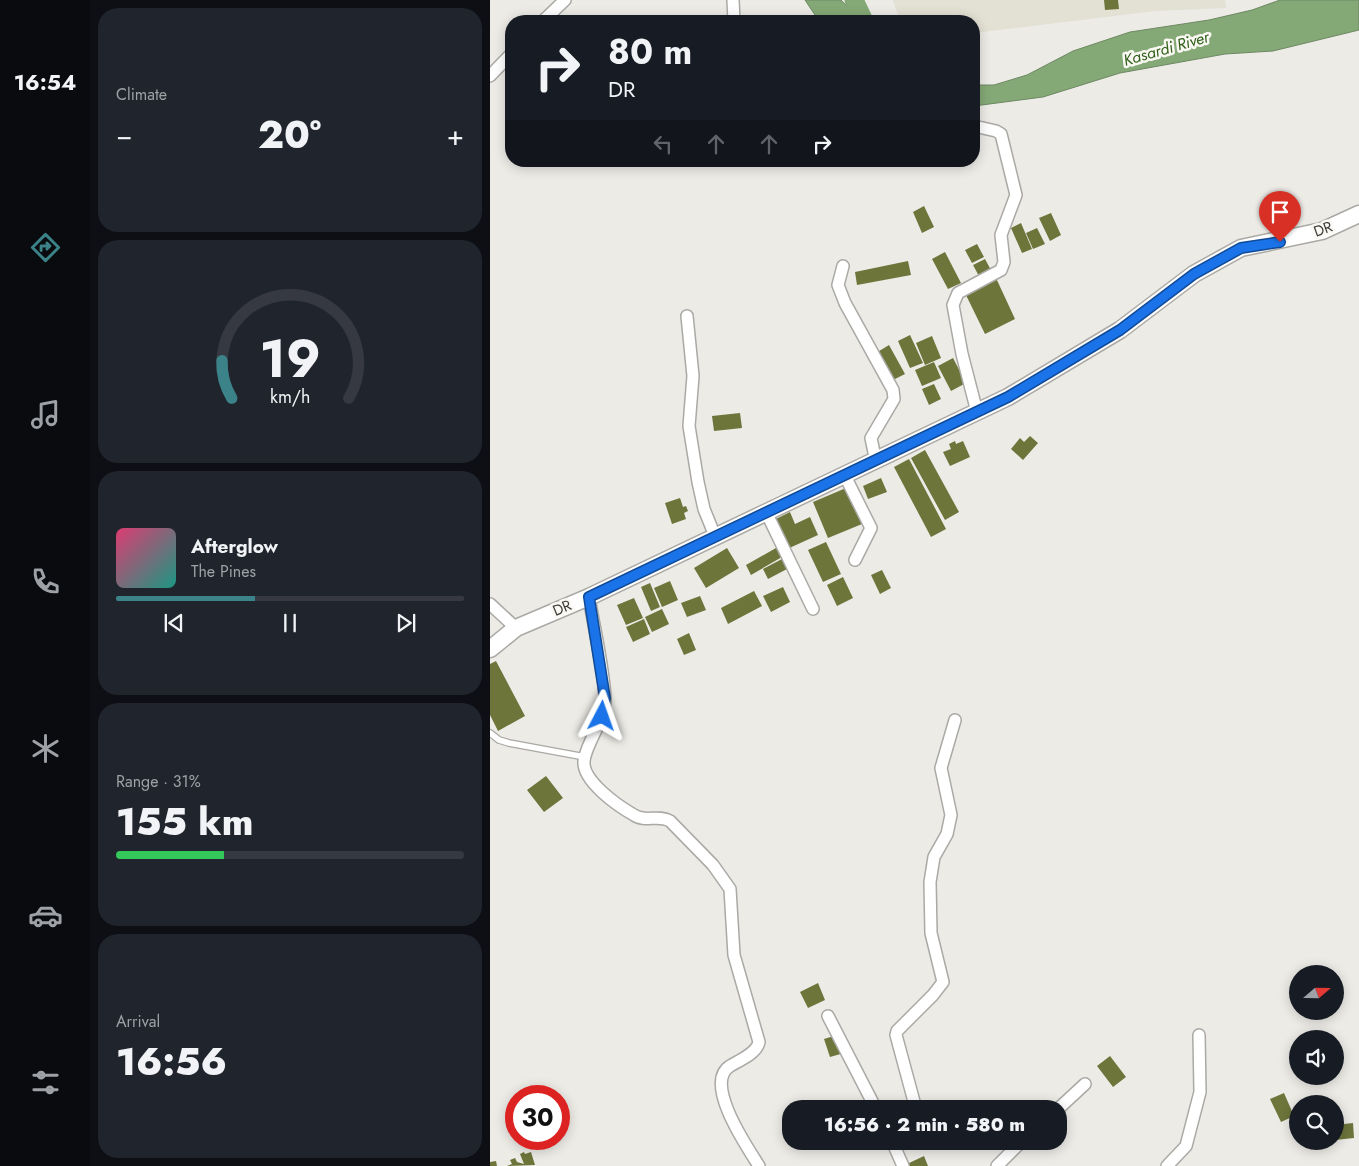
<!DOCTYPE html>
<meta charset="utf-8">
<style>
body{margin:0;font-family:Jost,sans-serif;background:#20242c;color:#f1f3f6;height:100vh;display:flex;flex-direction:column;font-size:19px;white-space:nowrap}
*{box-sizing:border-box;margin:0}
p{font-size:16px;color:#9ea1a6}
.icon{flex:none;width:28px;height:28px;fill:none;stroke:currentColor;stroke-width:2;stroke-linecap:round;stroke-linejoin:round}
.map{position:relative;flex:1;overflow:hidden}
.drawer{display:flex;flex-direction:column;gap:8px;padding:8px;background:#0d0f14;width:400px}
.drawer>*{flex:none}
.top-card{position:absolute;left:15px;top:15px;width:475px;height:152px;border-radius:20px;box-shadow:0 2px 12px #0003;background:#171b24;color:#f1f3f6;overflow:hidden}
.needle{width:32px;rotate:70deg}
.fabs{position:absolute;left:799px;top:965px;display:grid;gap:10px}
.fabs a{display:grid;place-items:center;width:55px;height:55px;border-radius:50%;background:#171b24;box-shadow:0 2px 12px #0003;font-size:25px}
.speed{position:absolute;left:15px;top:1085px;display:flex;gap:10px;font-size:25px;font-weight:700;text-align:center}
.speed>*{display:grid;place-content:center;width:65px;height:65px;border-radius:50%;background:#171b24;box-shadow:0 2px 12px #0003;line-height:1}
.speed .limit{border:8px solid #d22;background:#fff;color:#111}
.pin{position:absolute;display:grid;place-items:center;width:42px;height:42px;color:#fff;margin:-51px -21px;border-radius:50% 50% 50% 0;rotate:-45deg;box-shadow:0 0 5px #0007}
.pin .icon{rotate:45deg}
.me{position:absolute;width:55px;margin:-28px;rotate:4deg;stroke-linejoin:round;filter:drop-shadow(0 0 4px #0008)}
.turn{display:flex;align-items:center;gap:18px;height:105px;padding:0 20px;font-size:22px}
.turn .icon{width:65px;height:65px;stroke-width:2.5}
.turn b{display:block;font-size:35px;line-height:42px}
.lanes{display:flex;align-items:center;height:48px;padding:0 20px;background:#0003;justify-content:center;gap:25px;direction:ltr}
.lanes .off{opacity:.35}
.big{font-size:38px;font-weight:800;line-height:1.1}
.drawer .tile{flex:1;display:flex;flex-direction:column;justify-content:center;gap:8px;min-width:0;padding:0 18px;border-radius:20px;background:#20242c}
.drawer .dial{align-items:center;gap:0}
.dial svg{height:130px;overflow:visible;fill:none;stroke:#363941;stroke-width:7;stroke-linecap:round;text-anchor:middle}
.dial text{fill:#f1f3f6;stroke:none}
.song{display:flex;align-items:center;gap:15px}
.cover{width:60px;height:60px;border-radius:8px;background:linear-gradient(135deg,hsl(340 70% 55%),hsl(170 70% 35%))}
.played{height:5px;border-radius:2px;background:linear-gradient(90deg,#3b8389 40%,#363941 40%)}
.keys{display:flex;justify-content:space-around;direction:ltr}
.heat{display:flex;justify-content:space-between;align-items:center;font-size:28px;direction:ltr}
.charge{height:8px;border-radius:4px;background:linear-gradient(90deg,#34c759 31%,#363941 0)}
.trip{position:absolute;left:292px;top:1100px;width:285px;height:50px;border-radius:20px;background:#171b24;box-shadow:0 2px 12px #0003;font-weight:800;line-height:50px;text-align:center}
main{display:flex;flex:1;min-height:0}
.tab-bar{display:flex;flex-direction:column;width:90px;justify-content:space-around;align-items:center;background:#090b0e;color:#9ea1a6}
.tab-bar .icon{width:35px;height:35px}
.tab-bar .selected{color:#3b8389}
.tab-bar b{font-size:22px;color:#f1f3f6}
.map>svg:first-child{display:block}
</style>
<main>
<nav class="tab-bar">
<b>16:54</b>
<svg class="icon selected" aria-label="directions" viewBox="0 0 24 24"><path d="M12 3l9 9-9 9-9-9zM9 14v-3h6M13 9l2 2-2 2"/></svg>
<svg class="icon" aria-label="music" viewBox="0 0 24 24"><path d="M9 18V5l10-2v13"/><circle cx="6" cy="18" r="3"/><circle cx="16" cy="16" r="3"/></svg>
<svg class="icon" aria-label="phone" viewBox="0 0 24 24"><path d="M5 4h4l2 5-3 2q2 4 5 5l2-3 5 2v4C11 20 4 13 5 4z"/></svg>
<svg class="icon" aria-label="climate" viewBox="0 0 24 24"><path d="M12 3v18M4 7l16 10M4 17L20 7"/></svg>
<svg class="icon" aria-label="car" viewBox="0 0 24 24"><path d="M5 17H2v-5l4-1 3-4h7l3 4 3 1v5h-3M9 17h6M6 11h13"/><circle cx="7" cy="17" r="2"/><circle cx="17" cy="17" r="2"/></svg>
<svg class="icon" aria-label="filters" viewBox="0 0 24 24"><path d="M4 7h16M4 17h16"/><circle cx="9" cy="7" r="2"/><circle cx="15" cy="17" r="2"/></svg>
</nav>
<section class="drawer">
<div class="tile"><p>Climate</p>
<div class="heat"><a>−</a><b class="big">20°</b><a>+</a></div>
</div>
<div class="tile dial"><svg viewBox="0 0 100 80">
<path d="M14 69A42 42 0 1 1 86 69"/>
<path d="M14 69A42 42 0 0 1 8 46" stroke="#3b8389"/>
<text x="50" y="56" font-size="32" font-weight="700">19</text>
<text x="50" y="72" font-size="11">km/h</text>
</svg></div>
<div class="tile">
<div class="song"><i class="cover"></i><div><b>Afterglow</b><p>The Pines</p></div></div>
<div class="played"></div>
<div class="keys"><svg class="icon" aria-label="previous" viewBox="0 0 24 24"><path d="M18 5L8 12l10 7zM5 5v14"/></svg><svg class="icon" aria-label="pause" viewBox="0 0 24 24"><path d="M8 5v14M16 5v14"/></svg><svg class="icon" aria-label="next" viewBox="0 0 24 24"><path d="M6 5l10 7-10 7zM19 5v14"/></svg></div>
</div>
<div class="tile"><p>Range · 31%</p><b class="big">155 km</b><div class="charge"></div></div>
<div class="tile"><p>Arrival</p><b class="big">16:56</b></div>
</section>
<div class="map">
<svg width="869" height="1166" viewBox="0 0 869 1166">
<rect width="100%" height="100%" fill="#ecebe6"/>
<path fill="#e3e0d4" d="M403 0H735L736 8 665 11 484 33V21H410Z"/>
<path fill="#84a976" stroke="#6e8864" d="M315 0H351L367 17 378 21H329Z
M790 0H869V30L783 51 735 54 630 73 553 97 484 106V85H504L537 75 583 51 640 32 719 20 762 10Z"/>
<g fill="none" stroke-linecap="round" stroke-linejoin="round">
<path stroke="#84a976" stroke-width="19" d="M364 0 374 21"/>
</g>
<path fill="#6d753b" d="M614 0H628L629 9 615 10Z
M434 206 444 227 432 233 423 212Z
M561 213 571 235 560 241 549 218Z
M531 223 542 249 532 253 521 228Z
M547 228 555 244 543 249 536 233Z
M487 244 494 257 482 263 475 250Z
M455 252 471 283 458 289 442 259Z
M495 259 502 272 490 278 483 265Z
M418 261 421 275 367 285 365 272Z
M506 278 525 319 495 334 475 293Z
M420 335 433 363 420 368 408 341Z
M442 336 451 358 435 365 426 343Z
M399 345 415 374 401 381 386 353Z
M463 358 476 383 461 391 448 366Z
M444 362 451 378 432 386 425 370Z
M444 384 451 399 439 405 432 389Z
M250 413 252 428 224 431 222 416Z
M540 436 548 443 533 460 521 449 530 438 534 442Z
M465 441 466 444 473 441 480 457 460 466 453 452 461 449 459 444Z
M435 450 469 512 455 520 421 458Z
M419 459 456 529 441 537 404 467Z
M391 478 397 492 378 499 373 486Z
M356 488 372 524 338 538 323 502Z
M190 498 193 507 196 506 198 511 194 513 196 519 182 524 175 503Z
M300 512 305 524 320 517 328 535 295 550 282 521Z
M336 542 351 574 333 582 318 550Z
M237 548 249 568 216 588 204 568Z
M286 548 292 557 261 575 256 565Z
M292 559 297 569 278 579 273 569Z
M392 570 401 588 390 594 381 575Z
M353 577 363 598 347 606 337 585Z
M180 581 188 600 172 607 164 588Z
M160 583 170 607 161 611 151 587Z
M293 587 300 602 281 612 273 596Z
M264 591 272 606 238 624 231 608Z
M210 596 216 610 197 617 191 603Z
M144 598 153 618 136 625 127 605Z
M172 609 179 624 162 632 155 617Z
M154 619 160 634 143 642 136 627Z
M199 633 206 650 194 655 187 639Z
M6 661 35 716 8 731 0 715V664Z
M56 776 73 798 54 812 37 790Z
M328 983 335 1000 318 1008 310 992Z
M347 1035 354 1053 340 1057 334 1039Z
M620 1056 636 1077 623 1087 607 1066Z
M794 1093 804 1116 791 1122 780 1099Z
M863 1123 864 1138 845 1140V1125Z
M34 1152 35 1154 41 1152 45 1165 17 1166 22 1164 20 1160 25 1158 27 1162 34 1164 30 1154Z
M434 1156 438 1166H418L417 1164Z
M6 1161 7 1166H0V1162Z"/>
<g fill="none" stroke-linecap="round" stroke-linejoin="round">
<defs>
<path id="lane" d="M0 733 9 740 19 743 95 757"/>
<path id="street" d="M243 0 244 21
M53 21 75 0
M0 76 21 54
M484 126 506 131 511 134 526 195 511 235 514 262 511 270 468 293 463 305 472 354 487 412
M353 266 348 285 355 303 403 390 404 399 381 438 386 462
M197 316 203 376 199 426 208 482 214 509 225 536
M355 476 381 528 365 560
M276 512 323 609
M99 597C104 628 114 669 115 699 115 712 109 724 103 736 100 743 95 752 94 761 92 781 128 806 144 815 155 823 168 814 180 821L223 865 240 889 244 955 269 1042C267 1053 250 1060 240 1066 213 1083 257 1147 269 1166
M0 604 26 628
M338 1016 386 1109
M426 1109 406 1035 407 1031 443 995 453 982 441 933 440 882 444 857 457 834 461 815 451 768 465 720
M568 1109 595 1084
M402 1141 413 1166
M507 1166 532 1141
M677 1166 696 1146 710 1092 709 1035"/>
<path id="secondary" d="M0 649 26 628 99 597 518 397 630 330 704 274 751 248 832 231 869 214"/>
</defs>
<use href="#lane" stroke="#aba9a5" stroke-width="8"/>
<use href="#street" stroke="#aba9a5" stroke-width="14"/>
<use href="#secondary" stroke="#aba9a5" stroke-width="19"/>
<use href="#lane" stroke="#fff" stroke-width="5.5"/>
<use href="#street" stroke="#fff" stroke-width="11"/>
<use href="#secondary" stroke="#fff" stroke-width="16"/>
</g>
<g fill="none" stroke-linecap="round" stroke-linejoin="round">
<defs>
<path id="route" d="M112 716 115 698 99 597 518 397 630 330 704 274 751 248 790 242"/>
</defs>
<use href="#route" stroke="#114b97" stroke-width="12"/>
<use href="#route" stroke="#1a73e8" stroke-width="9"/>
</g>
<g text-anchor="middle" stroke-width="5" stroke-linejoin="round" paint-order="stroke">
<g font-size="15" fill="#3b3b39" stroke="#faf8f3">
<text transform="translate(833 229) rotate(-20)" y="5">DR</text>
<text transform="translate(72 608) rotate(-23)" y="5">DR</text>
</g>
<g font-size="16" font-style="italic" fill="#30601a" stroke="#faf8f3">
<text transform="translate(676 48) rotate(-16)" y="6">Kasardi River</text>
</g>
</g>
</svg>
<div class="fabs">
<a><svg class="needle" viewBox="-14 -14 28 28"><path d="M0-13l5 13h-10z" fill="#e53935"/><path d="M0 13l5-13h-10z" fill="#9ea1a6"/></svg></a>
<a><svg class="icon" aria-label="sound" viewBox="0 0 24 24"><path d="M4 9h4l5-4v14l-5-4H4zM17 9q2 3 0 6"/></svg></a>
<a><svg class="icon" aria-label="search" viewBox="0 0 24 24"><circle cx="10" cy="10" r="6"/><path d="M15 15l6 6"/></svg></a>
</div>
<div class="speed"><div class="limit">30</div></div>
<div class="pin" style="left:790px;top:242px;background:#d93025"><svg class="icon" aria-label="arrive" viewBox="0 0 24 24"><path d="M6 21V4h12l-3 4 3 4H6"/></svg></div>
<svg class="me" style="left:112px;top:716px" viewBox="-20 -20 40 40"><path d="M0-17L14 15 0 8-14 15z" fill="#1a73e8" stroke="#fff" stroke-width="4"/></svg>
<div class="trip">16:56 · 2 min · 580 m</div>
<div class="top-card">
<div class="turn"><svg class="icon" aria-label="right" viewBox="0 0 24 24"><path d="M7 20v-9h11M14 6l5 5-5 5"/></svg><div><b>80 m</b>DR</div></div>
<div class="lanes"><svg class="icon off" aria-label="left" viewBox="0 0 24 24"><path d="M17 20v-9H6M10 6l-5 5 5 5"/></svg><svg class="icon off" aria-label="ahead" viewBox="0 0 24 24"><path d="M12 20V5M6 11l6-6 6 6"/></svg><svg class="icon off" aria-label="ahead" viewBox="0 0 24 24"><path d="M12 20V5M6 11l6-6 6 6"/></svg><svg class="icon" aria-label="right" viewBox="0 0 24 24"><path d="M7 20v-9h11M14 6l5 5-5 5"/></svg></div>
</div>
</div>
</main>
